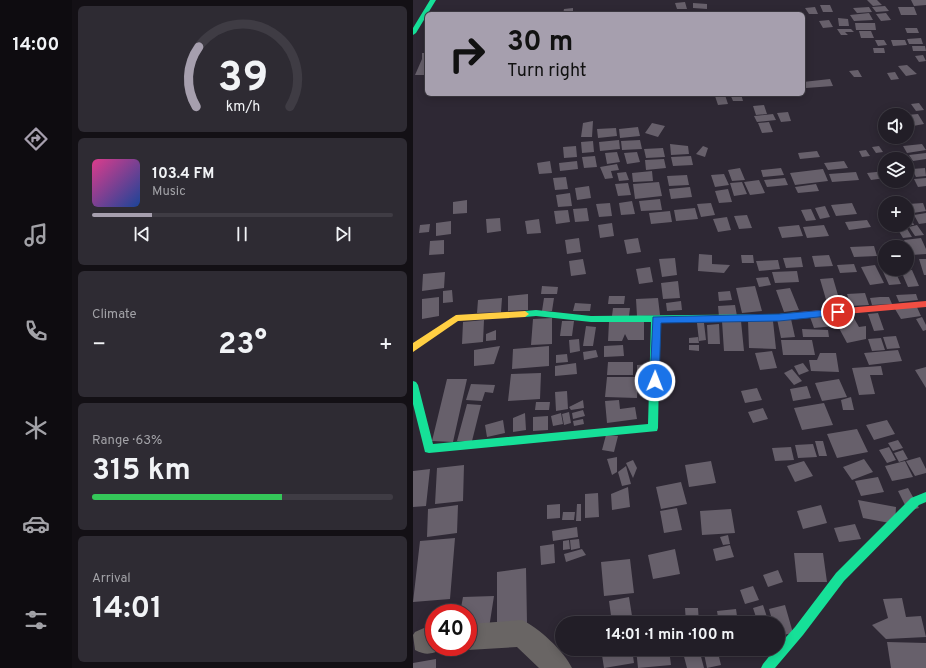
<!DOCTYPE html>
<meta charset="utf-8">
<style>
body{margin:0;font-family:Overpass,sans-serif;background:#2e2b33;color:#f1f3f6;height:100vh;display:flex;flex-direction:column;font-size:15px;white-space:nowrap}
*{box-sizing:border-box;margin:0}
p{font-size:13px;color:#a2a2a7}
.icon{flex:none;width:22px;height:22px;fill:none;stroke:currentColor;stroke-width:2;stroke-linecap:round;stroke-linejoin:round}
.map{position:relative;flex:1;overflow:hidden}
.panel{display:flex;flex-direction:column;gap:6px;padding:6px;background:#131015;width:341px}
.panel>*{flex:none}
.hud{position:absolute;left:12px;top:12px;width:380px;height:84px;border-radius:6px;box-shadow:0 2px 10px #0003,0 0 0 1px #3f3c44;background:#a69fae;color:#111;overflow:hidden}
.controls{position:absolute;left:465px;top:108px;display:grid;gap:8px}
.controls a{display:grid;place-items:center;width:36px;height:36px;border-radius:50%;background:#221e27;box-shadow:0 2px 10px #0003,0 0 0 1px #3f3c44;font-size:20px}
.speed{position:absolute;left:12px;top:604px;display:flex;gap:8px;font-size:20px;font-weight:700;text-align:center}
.speed>*{display:grid;place-content:center;width:52px;height:52px;border-radius:50%;background:#221e27;box-shadow:0 2px 10px #0003,0 0 0 1px #3f3c44;line-height:1}
.speed .limit{border:6px solid #d22;background:#fff;color:#111}
.pin{position:absolute;display:grid;place-items:center;width:34px;height:34px;color:#fff;margin:-17px;border:2px solid #fff;border-radius:50%;box-shadow:0 1px 4px #0007}
.me{position:absolute;width:44px;margin:-22px;rotate:1deg;stroke-linejoin:round;filter:drop-shadow(0 0 3px #0008)}
.turn{display:flex;align-items:center;gap:14px;height:84px;padding:0 16px;font-size:18px}
.turn .icon{width:52px;height:52px;stroke-width:2.5}
.turn b{display:block;font-size:28px;line-height:34px}
.big{font-size:30px;font-weight:700;line-height:1.1}
.panel .widget{flex:1;display:flex;flex-direction:column;justify-content:center;gap:6px;min-width:0;padding:0 14px;border-radius:6px;background:#2e2b33}
.panel .dial{align-items:center;gap:0}
.dial svg{height:104px;overflow:visible;fill:none;stroke:#3f3c44;stroke-width:7;stroke-linecap:round;text-anchor:middle}
.dial text{fill:#f1f3f6;stroke:none}
.song{display:flex;align-items:center;gap:12px}
.cover{width:48px;height:48px;border-radius:6px;background:linear-gradient(135deg,hsl(330 70% 55%),hsl(220 70% 35%))}
.played{height:4px;border-radius:2px;background:linear-gradient(90deg,#a69fae 20%,#3f3c44 20%)}
.keys{display:flex;justify-content:space-around;direction:ltr}
.heat{display:flex;justify-content:space-between;align-items:center;font-size:22px;direction:ltr}
.charge{height:6px;border-radius:3px;background:linear-gradient(90deg,#34c759 63%,#3f3c44 0)}
.trip{position:absolute;left:142px;top:616px;width:230px;height:40px;border-radius:20px;background:#221e27;box-shadow:0 2px 10px #0003,0 0 0 1px #3f3c44;font-weight:700;line-height:40px;text-align:center}
main{display:flex;flex:1;min-height:0}
.tabs{display:flex;flex-direction:column;width:72px;justify-content:space-around;align-items:center;background:#0e0c10;color:#a2a2a7}
.tabs .icon{width:28px;height:28px}
.tabs .current{color:#a69fae}
.tabs b{font-size:18px;color:#f1f3f6}
.map>svg:first-child{display:block}
</style>
<main>
<nav class="tabs">
<b>14:00</b>
<svg class="icon current" aria-label="directions" viewBox="0 0 24 24"><path d="M12 3l9 9-9 9-9-9zM9 14v-3h6M13 9l2 2-2 2"/></svg>
<svg class="icon" aria-label="music" viewBox="0 0 24 24"><path d="M9 18V5l10-2v13"/><circle cx="6" cy="18" r="3"/><circle cx="16" cy="16" r="3"/></svg>
<svg class="icon" aria-label="phone" viewBox="0 0 24 24"><path d="M5 4h4l2 5-3 2q2 4 5 5l2-3 5 2v4C11 20 4 13 5 4z"/></svg>
<svg class="icon" aria-label="climate" viewBox="0 0 24 24"><path d="M12 3v18M4 7l16 10M4 17L20 7"/></svg>
<svg class="icon" aria-label="car" viewBox="0 0 24 24"><path d="M5 17H2v-5l4-1 3-4h7l3 4 3 1v5h-3M9 17h6M6 11h13"/><circle cx="7" cy="17" r="2"/><circle cx="17" cy="17" r="2"/></svg>
<svg class="icon" aria-label="filters" viewBox="0 0 24 24"><path d="M4 7h16M4 17h16"/><circle cx="9" cy="7" r="2"/><circle cx="15" cy="17" r="2"/></svg>
</nav>
<section class="panel">
<div class="widget dial"><svg viewBox="0 0 100 80">
<path d="M14 69A42 42 0 1 1 86 69"/>
<path d="M14 69A42 42 0 0 1 16 23" stroke="#a69fae"/>
<text x="50" y="56" font-size="32" font-weight="700">39</text>
<text x="50" y="72" font-size="11">km/h</text>
</svg></div>
<div class="widget">
<div class="song"><i class="cover"></i><div><b>103.4 FM</b><p>Music</p></div></div>
<div class="played"></div>
<div class="keys"><svg class="icon" aria-label="previous" viewBox="0 0 24 24"><path d="M18 5L8 12l10 7zM5 5v14"/></svg><svg class="icon" aria-label="pause" viewBox="0 0 24 24"><path d="M8 5v14M16 5v14"/></svg><svg class="icon" aria-label="next" viewBox="0 0 24 24"><path d="M6 5l10 7-10 7zM19 5v14"/></svg></div>
</div>
<div class="widget"><p>Climate</p>
<div class="heat"><a>−</a><b class="big">23°</b><a>+</a></div>
</div>
<div class="widget"><p>Range · 63%</p><b class="big">315 km</b><div class="charge"></div></div>
<div class="widget"><p>Arrival</p><b class="big">14:01</b></div>
</section>
<div class="map">
<svg width="513" height="668" viewBox="0 0 513 668">
<rect width="100%" height="100%" fill="#2e2834"/>
<path fill="#67606b" d="M454 0H464L469 5 460 6Z
M498 0H513V5L501 6Z
M272 2 274 9H264L262 3Z
M280 3 294 4V9L280 8Z
M407 5H417L420 12H410Z
M472 6 476 11 463 12 459 7Z
M402 7 405 14H396L392 8Z
M456 7 459 12 444 13 440 8Z
M485 7H501L504 15H488Z
M160 8V14H150L151 9Z
M456 13 460 20 441 21 437 15Z
M473 13 478 20 468 21 463 14Z
M425 18 435 19 436 26H426Z
M416 20 420 27 410 28 406 21Z
M442 23H462L463 30H443Z
M492 28H504L506 33H494Z
M424 29H438L441 32H432L435 35H428Z
M446 31H458L461 38H448Z
M508 38 510 44H496L494 39Z
M462 40H471L474 45 465 46Z
M478 40H492L494 45 480 46Z
M499 46H512L513 51H500Z
M460 48H471L472 53H461Z
M9 53H14V75H2L9 59Z
M510 55 513 61 506 62 502 56Z
M494 65 504 74 493 76 485 66Z
M445 70 449 77H441L436 71Z
M482 72 486 79 478 80 474 73Z
M417 79 420 86 393 88 390 82Z
M317 94H328L330 101H320Z
M312 95 315 104 305 105 302 96Z
M506 103 511 110 503 111 498 104Z
M351 105 354 114 343 115 340 106Z
M375 112 378 121 368 122 364 113Z
M360 114 363 120 344 122 341 116Z
M505 114 511 124 500 126 494 115Z
M180 121 179 137H168L170 123Z
M356 122 360 132 349 133 345 123Z
M239 123 252 126 245 137 232 133Z
M225 127 227 136 207 138 206 129Z
M203 128 204 136 185 138 184 129Z
M206 140 207 149 187 151 186 142Z
M227 140 229 149 209 150 208 141Z
M180 141 181 152 169 153 168 142Z
M257 144 275 146 276 154 258 155Z
M509 144 513 150 494 153 490 146Z
M163 146 164 157 151 158 150 147Z
M290 146 295 148 292 157 283 154Z
M466 146 470 152 463 153 459 147Z
M250 148 252 157 233 158 231 149Z
M453 150 457 156 449 157 446 151Z
M404 151 407 157 387 159 385 153Z
M204 152 207 162 194 164 192 153Z
M224 152 227 162 214 164 211 153Z
M513 153V159L500 161 496 155Z
M182 156 184 167 171 168 169 157Z
M278 156 280 165 260 166 258 157Z
M251 159 253 168 233 170 232 160Z
M137 161 139 173 126 174 124 163Z
M164 161 165 169 147 171 146 163Z
M431 161 435 168 415 170 411 163Z
M204 164 206 170 198 171 200 178 192 179 187 167Z
M327 168 332 180 319 181 315 170Z
M368 168 371 175 350 177 348 170Z
M512 168 513 176 503 177 499 169Z
M410 169 415 181 382 185 377 173Z
M239 171 240 181 220 182 219 173Z
M472 171V178L458 180 454 173Z
M213 172 216 180 206 181 204 173Z
M443 172 446 180 419 182 416 174Z
M311 174 316 185 302 187 298 175Z
M274 175 276 185 256 186 254 176Z
M153 177 155 189 142 190 140 178Z
M372 178 375 185 354 187 351 180Z
M513 178V186L505 187 501 179Z
M346 180 352 193 337 195 331 182Z
M246 182 249 196 222 199 220 184Z
M329 182 334 194 321 196 317 183Z
M215 183 218 195 205 196 202 184Z
M403 184 406 191 385 193 382 187Z
M176 186 178 198 164 200 162 188Z
M277 187 279 197 258 199 256 189Z
M315 189 319 202 306 203 302 191Z
M157 193 159 206 145 207 143 195Z
M247 199 249 210 228 211 226 201Z
M54 200V213L40 214V202Z
M219 201 222 214 208 215 206 203Z
M197 203 199 216 186 217 183 204Z
M298 203 302 215 288 217 284 204Z
M439 203 444 214 423 216 418 205Z
M510 203 513 211 500 213 495 204Z
M412 206 417 217 407 219 402 208Z
M174 208 176 221 162 222 160 209Z
M282 208 285 219 263 221 261 210Z
M398 209 403 220 393 221 388 210Z
M155 210 157 222 143 224 141 211Z
M257 211 259 222 238 224 236 213Z
M513 213V223L506 224 501 215Z
M334 215 339 228 326 229 321 216Z
M497 215 501 225H494V216Z
M314 217 318 230 305 232 300 219Z
M87 218 88 231 74 233 73 219Z
M126 219 128 233 114 234 112 221Z
M454 220 458 227 436 230 432 222Z
M38 221V234L23 236V223Z
M199 223 201 236 187 238 185 225Z
M17 224 16 232 6 233 7 225Z
M386 225 390 236 369 238 365 227Z
M411 225 416 236 394 238 390 227Z
M504 225 511 235 502 236 496 227Z
M493 227 499 237 490 238 484 228Z
M166 238 168 252 154 254 152 240Z
M225 238 228 252 214 254 211 240Z
M508 238 513 249V254L498 255 491 240Z
M31 240V254L16 255 17 241Z
M461 246 464 256 441 257 437 247Z
M286 254 299 255V264L317 265 311 273 285 271Z
M328 255H340L341 263H329Z
M416 255 420 266 402 267 399 256Z
M388 257 390 267 373 268 370 258Z
M262 258 264 275 249 277 246 259Z
M170 259 173 274 158 276 156 261Z
M506 259H513V275H511Z
M365 260 367 269 346 271 343 261Z
M441 264 444 272 427 273 424 265Z
M462 265 471 283 457 285 448 267Z
M467 265H472V269H481L488 284 476 285Z
M237 267 240 282 226 284 223 269Z
M499 270 506 286 495 287 488 271Z
M384 271 386 282 362 283 359 272Z
M32 272 31 288 9 291 10 274Z
M355 277 358 285 346 287 343 278Z
M420 278 427 302 414 303 407 279Z
M265 281 267 298 250 299 248 283Z
M129 286 145 287 144 294H128Z
M342 286 349 311 329 313 323 288Z
M377 288 386 310 371 312 363 290Z
M39 290 40 302 30 303V291Z
M317 291 319 300 306 301 305 292Z
M452 293 456 305 438 306 434 294Z
M115 294V310L95 311V296Z
M503 294 505 300 486 302 483 295Z
M196 296H212L211 304H195Z
M26 297V316L9 319V299Z
M467 297H476L479 304 459 305 457 298Z
M89 298 88 312 64 313 65 300Z
M131 298H141L139 311H129Z
M245 298 247 315 224 316 223 299Z
M268 301 269 310 254 311 253 303Z
M162 303 178 304 177 311H160Z
M322 305 324 316 306 317 305 306Z
M503 305 508 316 488 319 482 309Z
M200 308H217L216 316H199Z
M438 313 446 327 453 326V339L434 343 420 317Z
M465 313 471 330 461 331 455 314Z
M416 315 421 326 401 328 397 317Z
M509 317 513 325V330L510 331 503 319Z
M139 318V344L118 345 120 319Z
M364 319H378L382 337 368 338Z
M71 320 70 342 49 344 50 322Z
M149 321H161L159 336H147Z
M231 321V340H215L212 334 209 341H195L196 322Z
M309 321H328L331 351H311Z
M335 321H360L363 349 336 348Z
M284 323H291L293 340 286 341Z
M306 324 307 344H295L294 325Z
M173 326 183 327 180 346H170Z
M389 329 415 330 416 337H390Z
M83 330V340L73 341V334Z
M483 336 487 348 474 349 470 337Z
M285 337 286 343H276V338Z
M468 338 472 350 459 351 455 339Z
M166 339 167 351 157 353 156 340Z
M368 340H399L402 355H370Z
M210 345 211 356 191 357V346Z
M276 345H286V351L276 350Z
M87 346 81 364 61 366V350Z
M136 346V366L99 369 100 349Z
M183 350 185 357 171 360 170 352Z
M485 350 489 361 456 365 451 353Z
M359 351 364 368 347 370 342 353Z
M407 353H423L426 372 398 371 396 360H404Z
M154 354 155 362 143 363V355Z
M195 362H220V375H194Z
M163 363 164 374 142 376V366Z
M390 363 396 371 386 375 381 366Z
M239 364V374H224V365Z
M468 366 470 375H457L462 394 446 395 439 368Z
M513 367V388L502 370Z
M379 369 389 381 381 385 371 373Z
M128 373 127 399 95 401 98 374Z
M194 377H225L224 398 192 397Z
M34 379H54L40 442 19 441Z
M426 379 434 397 409 401 402 383Z
M58 384 82 385 80 393 72 392 69 401 53 400Z
M394 386 398 398 380 401 377 389Z
M344 388 349 400 332 403 328 391Z
M154 391 155 409 143 411 142 392Z
M438 397 441 410H430L428 400Z
M170 400 171 408 158 410 156 407Z
M206 400 207 409 222 407 224 419 194 423 192 401Z
M123 402H137L136 410H122Z
M411 403 420 425 389 430 381 408Z
M54 404 68 405 59 441H44Z
M350 408 355 419 340 423 335 412Z
M170 410 172 416 160 419 159 413Z
M156 412 158 423 151 425 149 414Z
M112 413 113 430 100 432V418Z
M148 413 150 424 140 426 138 416Z
M135 416V430L120 431V417Z
M170 419 171 424 161 426 160 421Z
M90 420 92 433 74 437 72 425Z
M474 420 482 434 461 440 453 425Z
M444 429 455 452 424 458 414 434Z
M193 435 205 436 201 452 189 450Z
M485 440 490 448 480 451 475 443Z
M402 441H410L414 456H406Z
M400 444 404 457 385 458 382 445Z
M378 447 381 460 362 461 359 448Z
M476 447 483 460 474 463 466 450Z
M490 450 495 459 486 462 481 453Z
M204 457V472L199 475 194 459Z
M507 457 513 469V473L502 476 493 461Z
M451 459 460 472 439 480 430 467Z
M220 460 224 468 220 478 213 463Z
M298 461 303 483 276 487 272 465Z
M391 461 400 476 382 482 374 466Z
M492 461 500 477 479 481 472 466Z
M51 465 50 501 22 504 24 468Z
M213 466 218 484 209 486 205 472Z
M17 469 13 506 0 507V471Z
M465 477 471 492 448 496 442 481Z
M268 482 274 504 248 509 243 487Z
M215 487 217 507 199 510 198 494Z
M495 488 506 508 495 511 485 491Z
M185 493 186 517 172 518V494Z
M445 500 483 507 482 524 450 518Z
M147 504V518L134 519V505Z
M164 504H168V521H163Z
M45 505 44 533 14 537 15 509Z
M408 505 414 523 390 529 384 511Z
M264 508 269 530 251 533 247 511Z
M318 509 322 533 289 535 287 511Z
M150 512H162L161 520H149Z
M442 524 448 539 426 542 421 528Z
M164 527 165 537 140 541 139 531Z
M315 535 317 544 310 545 307 537Z
M42 538 37 599 0 602 7 541Z
M166 539 167 548 158 550 157 540Z
M156 540 157 549 150 550V541Z
M141 544 142 563 128 565 127 546Z
M317 545 321 557 303 561 300 549Z
M169 549 173 555 153 562 151 554Z
M262 549 267 574 240 579 235 555Z
M381 553H410L414 582H384Z
M217 559 221 593 191 596 188 562Z
M113 568 114 623 84 627V572Z
M365 570 370 582 355 587 350 575Z
M340 586 346 600 332 604 327 590Z
M81 596 76 628H55V613H47L50 597Z
M216 597 220 622 199 623 196 601Z
M489 598 493 617 508 616 513 637 473 639 459 625 475 618 470 599Z
M350 605 356 623H345L340 608Z
M372 605 380 633 365 636V623H360L356 609Z
M272 608H285L286 623H273Z
M323 609 325 623H306L304 611Z
M474 642 513 643V668H478Z
M188 649H219L221 663 191 668Z
M223 649H256L258 665 225 668Z
M269 649H286L291 668H274Z
M290 649H304L308 665 294 668Z
M23 659V668H0V663Z"/>
<g fill="none" stroke-linecap="round" stroke-linejoin="round">
<path fill="#696564" fill-rule="evenodd" d="M109 620C125 627 152 652 159 668H126L104 647 55 650 47 647H55V624Z
M21 627V647H31L30 649C18 654 14 656 2 650L0 635 2 632 11 628Z"/>
<path fill="#16e098" fill-rule="evenodd" d="M17 0H23L3 33 0 35V28Z
M123 310 178 316 366 314 387 312 391 315 387 318 366 320 247 322 245 428 244 431 16 453 12 452 0 404V381L3 382 5 385 20 444 235 424 238 322H178L123 316 112 317 108 314 112 311Z
M513 492V502L506 505 431 581 390 635 362 668H348L350 664 362 649H365V646L382 627 423 573 498 498Z"/>
<path fill="#ffcf43" fill-rule="evenodd" d="M112 311 116 314 112 317 45 321 0 352V343L43 315Z"/>
<path fill="#f24e42" fill-rule="evenodd" d="M513 301V307L387 318 383 315 387 312Z"/>
</g>
<path fill="#1a73e8" stroke="#114b97" d="M425 309 429 312 425 315 366 321 248 323 246 381 245 384H238L237 381 240 317 366 314Z"/>
</svg>
<div class="controls">
<a><svg class="icon" aria-label="sound" viewBox="0 0 24 24"><path d="M4 9h4l5-4v14l-5-4H4zM17 9q2 3 0 6"/></svg></a>
<a><svg class="icon" aria-label="layers" viewBox="0 0 24 24"><path d="M12 4l9 5-9 5-9-5zM3 14l9 5 9-5"/></svg></a>
<a>+</a>
<a>−</a>
</div>
<div class="speed"><div class="limit">40</div></div>
<div class="pin" style="left:425px;top:312px;background:#d93025"><svg class="icon" aria-label="arrive" viewBox="0 0 24 24"><path d="M6 21V4h12l-3 4 3 4H6"/></svg></div>
<svg class="me" style="left:242px;top:381px" viewBox="-20 -20 40 40"><circle r="17" fill="#1a73e8" stroke="#fff" stroke-width="3"/><path d="M0-11L8 9 0 5-8 9z" fill="#fff"/></svg>
<div class="trip">14:01 · 1 min · 100 m</div>
<div class="hud">
<div class="turn"><svg class="icon" aria-label="right" viewBox="0 0 24 24"><path d="M7 20v-9h11M14 6l5 5-5 5"/></svg><div><b>30 m</b>Turn right</div></div>
</div>
</div>
</main>
